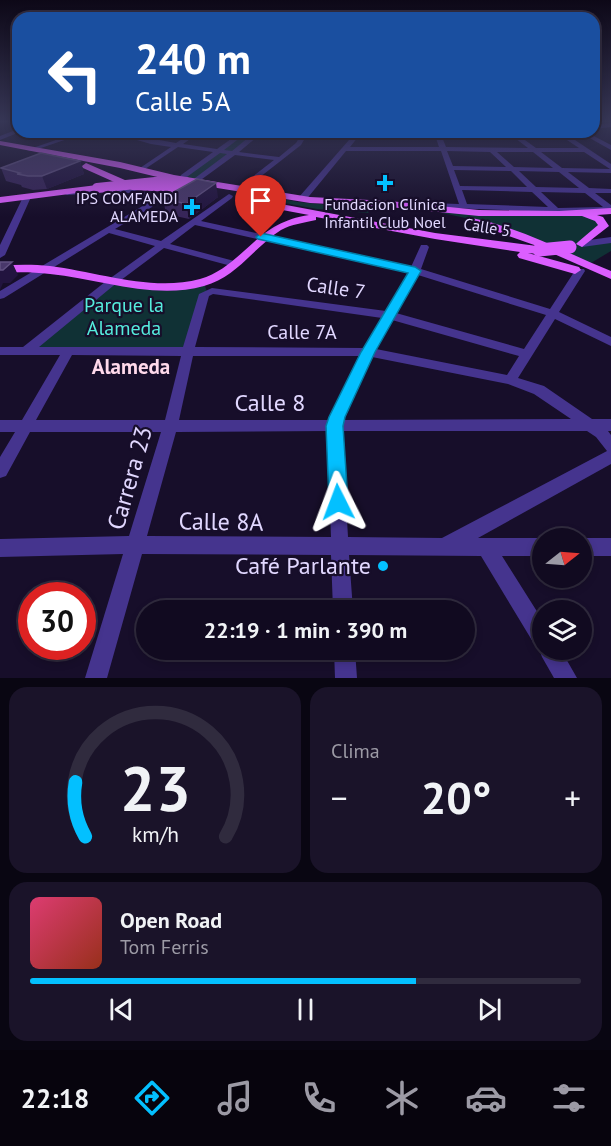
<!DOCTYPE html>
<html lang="es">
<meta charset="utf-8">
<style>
body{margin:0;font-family:"PT Sans",sans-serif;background:#1a1329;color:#f1f3f6;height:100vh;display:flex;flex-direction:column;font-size:22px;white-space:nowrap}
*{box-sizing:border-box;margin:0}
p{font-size:20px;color:#9c9aa5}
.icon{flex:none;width:33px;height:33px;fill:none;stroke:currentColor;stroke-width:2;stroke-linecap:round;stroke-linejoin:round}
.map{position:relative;height:678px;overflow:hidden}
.sheet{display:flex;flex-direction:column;gap:9px;padding:9px;background:#090612;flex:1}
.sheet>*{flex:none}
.top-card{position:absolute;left:12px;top:12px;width:588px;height:126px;border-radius:18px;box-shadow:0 3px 9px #0003,0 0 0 2px #302b3e;background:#1a4fa0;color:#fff;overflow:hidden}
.needle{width:39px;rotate:73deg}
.tools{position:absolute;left:532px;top:528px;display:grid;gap:12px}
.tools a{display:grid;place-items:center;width:60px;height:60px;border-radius:50%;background:#110a20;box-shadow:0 3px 9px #0003,0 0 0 2px #302b3e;font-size:30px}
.speed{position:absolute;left:18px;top:582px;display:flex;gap:12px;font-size:30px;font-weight:700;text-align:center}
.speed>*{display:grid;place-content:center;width:78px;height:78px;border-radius:50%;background:#110a20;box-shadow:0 3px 9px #0003,0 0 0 2px #302b3e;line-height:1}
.speed .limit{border:9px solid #d22;background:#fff;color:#111}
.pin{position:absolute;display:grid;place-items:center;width:51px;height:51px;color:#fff;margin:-62px -26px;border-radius:50% 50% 50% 0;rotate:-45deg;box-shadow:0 0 6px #0007}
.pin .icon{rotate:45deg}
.me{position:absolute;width:66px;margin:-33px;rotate:357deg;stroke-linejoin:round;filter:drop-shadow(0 0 4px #0008)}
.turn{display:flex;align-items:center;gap:21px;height:126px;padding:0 24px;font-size:27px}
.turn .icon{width:78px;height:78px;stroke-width:2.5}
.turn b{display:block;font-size:42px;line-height:51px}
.big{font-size:45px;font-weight:800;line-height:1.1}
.sheet .tile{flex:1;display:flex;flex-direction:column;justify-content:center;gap:9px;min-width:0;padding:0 21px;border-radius:18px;background:#1a1329}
.sheet .dial{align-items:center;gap:0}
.dial svg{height:156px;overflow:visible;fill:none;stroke:#302b3e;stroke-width:7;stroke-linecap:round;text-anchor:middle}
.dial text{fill:#f1f3f6;stroke:none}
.song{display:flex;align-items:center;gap:18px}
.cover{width:72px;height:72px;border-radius:9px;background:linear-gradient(135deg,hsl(340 70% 55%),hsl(10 70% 35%))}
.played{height:6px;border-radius:3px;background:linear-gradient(90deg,#03c0ff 70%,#302b3e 70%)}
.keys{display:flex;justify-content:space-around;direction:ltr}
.heat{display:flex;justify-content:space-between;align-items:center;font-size:33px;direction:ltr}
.sheet .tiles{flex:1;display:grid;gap:9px;grid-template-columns:1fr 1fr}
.tile:last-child{grid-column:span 2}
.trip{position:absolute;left:136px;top:600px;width:339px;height:60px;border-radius:30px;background:#110a20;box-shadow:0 3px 9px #0003,0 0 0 2px #302b3e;font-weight:800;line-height:60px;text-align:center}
.dock{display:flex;height:96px;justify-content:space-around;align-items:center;background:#07040d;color:#9c9aa5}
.dock .icon{width:42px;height:42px}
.dock .active{color:#03c0ff}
.dock b{font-size:27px;color:#f1f3f6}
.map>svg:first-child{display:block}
</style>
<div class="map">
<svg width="611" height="678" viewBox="0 0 611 678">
<rect width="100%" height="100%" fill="#170e2a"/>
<path fill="#103135" d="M254 135 198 180 184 177 238 136Z
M239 191 298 202 371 209 368 213 317 209 235 194Z
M455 211 580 214 602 221 584 243 611 240V251L586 266 494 224 442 213Z
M114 280 157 287 204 283 207 292 188 351 25 352Z"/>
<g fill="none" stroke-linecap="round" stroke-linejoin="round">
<path fill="#45348e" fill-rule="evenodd" d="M611 123V127L594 129V125Z
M18 129V132H20L0 140V136Z
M79 132H88L32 151 27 150Z
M193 132H200L183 144 217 149 238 134H255L257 137 239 152 279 157 296 143 303 132 308 133 301 145 241 192H238V188L274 160 235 155 198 182 194 180 195 178 227 154 220 153 184 179 180 177 181 175 213 152 178 147 142 171 139 169 140 168 171 147 151 144 123 136 126 134 176 143ZM241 137H249L232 151 224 150Z
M356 132H362L350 147H439L434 132H440L446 147 528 148 511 135 480 134 477 132H563L611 164V173L568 172 589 188 611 189V193H595L611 205V211L556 212 396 206 395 204 399 202 459 204 441 151H346L305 201H299V197ZM518 135 561 136 579 148H536ZM447 151 490 152 506 167 453 166ZM497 152H533L553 168 514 167ZM541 152H584L610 169 562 168ZM454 170 511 171 527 187 460 186ZM519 171 559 172 579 188 536 187ZM462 190 532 192 548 207 467 204ZM541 192 585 193 603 207 558 208Z
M579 132H586L611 145V150Z
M112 188C127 189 144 189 156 199L152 207 115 229 161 241 229 194 233 196 232 198 201 221 411 267 421 245H427L429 247 421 269 550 309 576 269H584L585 271 559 312 611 337V346L555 319 518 378 544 386 592 419H611V431H608L611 435V464L478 538H544L543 556H502L543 621V650H561L577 678H554L542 657 539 649 536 647 481 556 349 555 353 610H333L331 555 142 554 107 678H85L123 554 0 557V539L129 536 161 432H30L6 476 0 478V457L15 432H0V420H22L60 355H0V347H23L105 282 155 246 109 233 4 298 0 299V291L146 204 148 200C126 186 91 194 67 195L63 193 67 191ZM195 225 409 273 386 311 212 288 199 294 183 347H39L113 286 164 248 235 267 238 266V262L170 244ZM418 275 546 315 524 349 396 313ZM213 294 382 318 364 348 195 347 209 296ZM392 320 519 356 507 375 376 349ZM72 355 181 356 165 420H36ZM193 356H360L330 420H179ZM372 357 508 384 534 394 571 419 344 420ZM327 431 331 537 147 536 176 432ZM342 431H587L596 437 607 451 442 538 348 537Z
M24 195 31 197 5 255 0 258V245Z
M611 237V243L582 247 577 244 582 241Z
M581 538H611V556H582Z
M334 650H355L357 678H335Z"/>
<path fill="#db5eff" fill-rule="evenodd" d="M0 141 120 162 174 175 310 197 389 201 479 210 559 211 611 208V214L597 215 603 217 609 226 582 247 576 244 578 242 598 225 595 221 582 216H479L389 207 310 203 174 181 120 168 0 145Z
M86 163 134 184 195 187 200 190 195 193 132 190 83 168 82 166Z
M97 185 102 188 100 190 0 203V197Z
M265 201 435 233 537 246 467 221 472 218C522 228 564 252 611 271V279L545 250 539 254 528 253 579 267 581 270 575 274 519 258 517 255 520 252 435 239 316 217V220C303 223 292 224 281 230 253 248 237 277 204 286 154 300 100 279 50 274 33 272 17 272 0 273V265C17 265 33 264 50 266 98 272 152 292 200 279 244 266 254 223 309 215L261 206 260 204Z"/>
<path stroke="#db5eff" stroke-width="10" d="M97 188 155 182H186"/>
<path stroke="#db5eff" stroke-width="13" d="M539 250 570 247"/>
</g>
<path fill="#372559" d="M80 161 84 174 47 189 33 190 22 187 21 185 6 181 1 168Z
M218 197 189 219 166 214 163 198Z"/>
<path fill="#22143f" d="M80 161 84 174 47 189 42 176Z
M216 183 218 197 189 219 186 204Z
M12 262 18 275 10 283H3L0 290V270Z"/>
<path fill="#49386b" stroke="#615182" stroke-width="1.5" d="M41 153 80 161 42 176H28L17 174 20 173 1 168Z
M197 179 216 183 186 204 163 198Z
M0 262H12L3 270H0Z"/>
<linearGradient id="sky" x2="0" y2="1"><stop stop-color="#0d0817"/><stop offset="0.56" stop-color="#363655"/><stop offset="1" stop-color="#363655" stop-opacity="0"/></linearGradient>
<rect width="611" height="217" fill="url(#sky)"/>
<path fill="#03c0ff" stroke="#027da6" stroke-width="1.5" d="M261 233 415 267 421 271 375 352 345 417 343 426 348 502 345 508 338 510 332 508 329 502 326 426 329 417 361 352 408 273 258 239 256 237Z"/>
<g fill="#03c0ff" stroke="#170e2a" stroke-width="2">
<path d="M382 174h6v6h6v6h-6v6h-6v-6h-6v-6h6z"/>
<path d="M189 198h6v6h6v6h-6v6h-6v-6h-6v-6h6z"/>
<circle cx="383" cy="566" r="6"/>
</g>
<g text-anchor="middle" stroke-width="4.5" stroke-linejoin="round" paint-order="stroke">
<g font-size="16" fill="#e1d7ff" stroke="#170e2a" text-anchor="end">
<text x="178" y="204">IPS COMFANDI<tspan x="178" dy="18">ALAMEDA</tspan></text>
<text x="385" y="210" text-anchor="middle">Fundacion Clínica<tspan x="385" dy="18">Infantil Club Noel</tspan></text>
</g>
<g font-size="16" fill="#e1d7ff" stroke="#170e2a">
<text transform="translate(487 227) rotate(9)" y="6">Calle 5</text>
</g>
<g font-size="20" fill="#e1d7ff" stroke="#170e2a">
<text transform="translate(336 288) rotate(8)" y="7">Calle 7</text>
<text x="302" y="339">Calle 7A</text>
</g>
<g font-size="20" fill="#55ecdd" stroke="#170e2a">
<text x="124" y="312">Parque la<tspan x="124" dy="23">Alameda</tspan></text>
</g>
<g font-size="21" font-weight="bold" fill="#ffd9eb" stroke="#170e2a">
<text x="131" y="374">Alameda</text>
</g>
<g font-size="24" fill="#e1d7ff" stroke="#170e2a">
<text x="270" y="411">Calle 8</text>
<text transform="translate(130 478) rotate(-74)" y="8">Carrera 23</text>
<text transform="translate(221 522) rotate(1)" y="8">Calle 8A</text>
</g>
<g font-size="24" fill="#e1d7ff" stroke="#170e2a" text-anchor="end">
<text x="371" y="574">Café Parlante</text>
</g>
</g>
</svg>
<div class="tools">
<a><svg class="needle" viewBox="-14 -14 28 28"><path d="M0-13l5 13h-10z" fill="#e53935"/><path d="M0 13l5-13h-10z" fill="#9c9aa5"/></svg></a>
<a><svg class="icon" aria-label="layers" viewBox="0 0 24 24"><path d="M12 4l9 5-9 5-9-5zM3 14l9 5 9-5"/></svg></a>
</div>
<div class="speed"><div class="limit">30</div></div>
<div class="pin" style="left:261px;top:237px;background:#d93025"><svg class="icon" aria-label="arrive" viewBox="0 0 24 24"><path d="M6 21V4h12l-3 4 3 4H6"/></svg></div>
<svg class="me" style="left:338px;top:502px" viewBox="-20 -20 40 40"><path d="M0-17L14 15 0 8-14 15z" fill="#03c0ff" stroke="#fff" stroke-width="4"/></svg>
<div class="trip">22:19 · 1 min · 390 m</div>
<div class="top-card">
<div class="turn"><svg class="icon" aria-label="left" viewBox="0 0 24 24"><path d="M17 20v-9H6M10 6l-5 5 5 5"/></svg><div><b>240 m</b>Calle 5A</div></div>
</div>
</div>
<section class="sheet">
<div class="tiles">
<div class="tile dial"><svg viewBox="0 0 100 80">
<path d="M14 69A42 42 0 1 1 86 69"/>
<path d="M14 69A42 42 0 0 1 9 41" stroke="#03c0ff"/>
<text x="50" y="56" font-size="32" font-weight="700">23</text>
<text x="50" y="72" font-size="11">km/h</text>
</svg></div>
<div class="tile"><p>Clima</p>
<div class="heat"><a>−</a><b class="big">20°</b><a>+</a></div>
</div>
<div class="tile">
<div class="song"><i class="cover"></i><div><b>Open Road</b><p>Tom Ferris</p></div></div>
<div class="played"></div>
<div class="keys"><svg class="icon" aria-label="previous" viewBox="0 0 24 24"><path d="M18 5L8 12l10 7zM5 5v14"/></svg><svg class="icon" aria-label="pause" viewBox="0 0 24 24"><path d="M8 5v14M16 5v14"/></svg><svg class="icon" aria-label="next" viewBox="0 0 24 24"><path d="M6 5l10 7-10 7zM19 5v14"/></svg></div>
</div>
</div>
</section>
<nav class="dock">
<b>22:18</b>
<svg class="icon active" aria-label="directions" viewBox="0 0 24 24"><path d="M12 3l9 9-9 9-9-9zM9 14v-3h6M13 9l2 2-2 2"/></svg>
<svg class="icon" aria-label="music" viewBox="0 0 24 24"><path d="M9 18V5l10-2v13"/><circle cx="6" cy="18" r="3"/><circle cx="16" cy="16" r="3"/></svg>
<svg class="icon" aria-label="phone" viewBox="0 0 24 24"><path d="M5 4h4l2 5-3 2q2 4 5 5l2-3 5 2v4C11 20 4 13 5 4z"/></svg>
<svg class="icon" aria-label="climate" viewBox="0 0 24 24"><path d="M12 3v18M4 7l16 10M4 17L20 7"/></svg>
<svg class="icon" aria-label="car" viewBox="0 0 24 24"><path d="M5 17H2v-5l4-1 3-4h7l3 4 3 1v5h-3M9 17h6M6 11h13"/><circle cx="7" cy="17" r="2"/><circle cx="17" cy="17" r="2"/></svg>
<svg class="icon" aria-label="filters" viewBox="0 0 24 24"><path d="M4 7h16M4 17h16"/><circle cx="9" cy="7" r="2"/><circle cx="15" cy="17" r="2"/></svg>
</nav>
